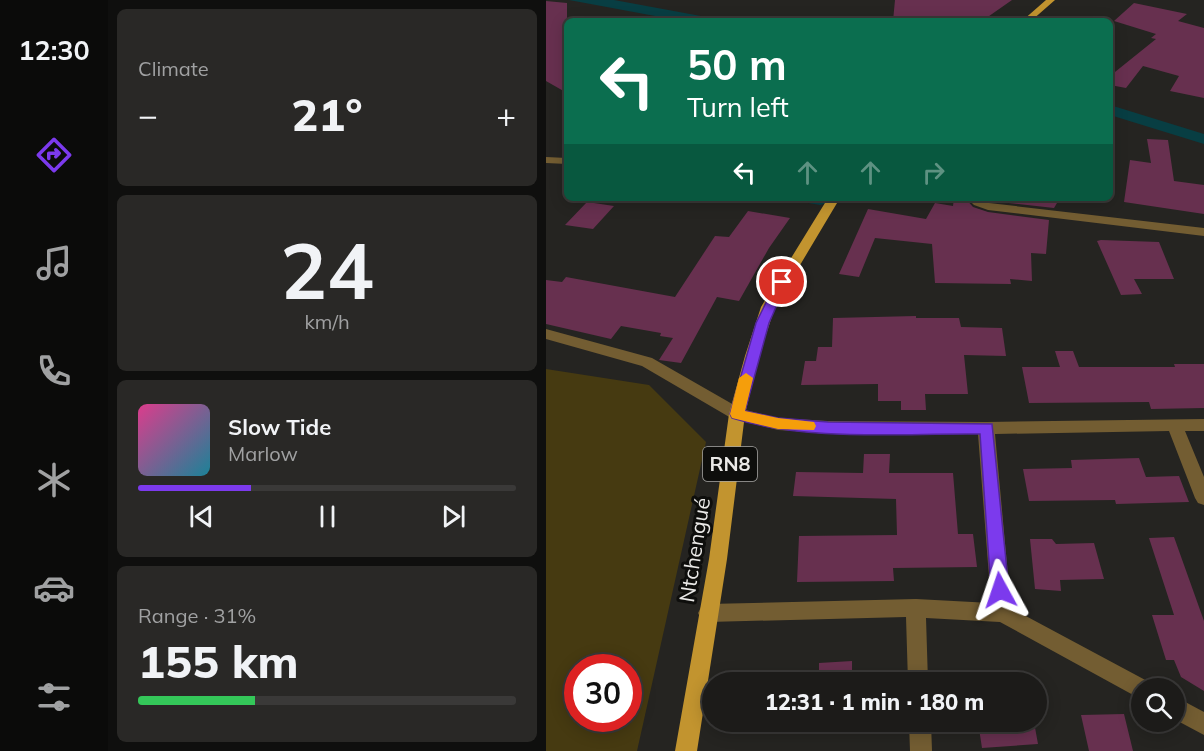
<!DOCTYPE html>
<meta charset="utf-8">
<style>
body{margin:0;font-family:Mulish,sans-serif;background:#292826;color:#f1f3f6;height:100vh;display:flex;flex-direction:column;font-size:22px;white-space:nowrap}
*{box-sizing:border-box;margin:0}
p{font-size:20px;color:#a0a1a2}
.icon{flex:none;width:33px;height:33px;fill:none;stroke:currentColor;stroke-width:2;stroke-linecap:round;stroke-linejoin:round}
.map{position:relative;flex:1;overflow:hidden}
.panel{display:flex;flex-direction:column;gap:9px;padding:9px;background:#0f0f0e;width:438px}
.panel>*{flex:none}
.top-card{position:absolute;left:18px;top:18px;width:549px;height:183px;border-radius:9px;box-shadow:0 3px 15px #0003,0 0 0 2px #3a3938;background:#0b6e4f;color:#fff;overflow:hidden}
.fabs{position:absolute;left:585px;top:678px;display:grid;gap:12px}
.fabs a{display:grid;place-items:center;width:54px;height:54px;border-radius:50%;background:#1c1b19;box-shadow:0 3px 15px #0003,0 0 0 2px #3a3938;font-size:30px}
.speed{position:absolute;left:18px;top:654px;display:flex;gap:12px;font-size:30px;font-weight:700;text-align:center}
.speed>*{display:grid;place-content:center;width:78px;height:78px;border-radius:50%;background:#1c1b19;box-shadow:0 3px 15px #0003,0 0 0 2px #3a3938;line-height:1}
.speed .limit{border:9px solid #d22;background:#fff;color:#111}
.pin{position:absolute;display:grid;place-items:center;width:51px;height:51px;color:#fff;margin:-26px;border:3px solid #fff;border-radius:50%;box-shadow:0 2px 6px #0007}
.me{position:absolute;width:66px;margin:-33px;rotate:355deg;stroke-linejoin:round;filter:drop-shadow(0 0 4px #0008)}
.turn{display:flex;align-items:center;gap:21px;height:126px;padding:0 24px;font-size:27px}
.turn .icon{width:78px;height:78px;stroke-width:2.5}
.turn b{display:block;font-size:42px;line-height:51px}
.lanes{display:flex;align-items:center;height:57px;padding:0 24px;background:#0003;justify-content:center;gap:30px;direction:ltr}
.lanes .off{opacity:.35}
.big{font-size:45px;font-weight:800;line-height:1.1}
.panel .tile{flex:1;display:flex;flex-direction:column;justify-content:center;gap:9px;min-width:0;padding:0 21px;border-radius:9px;background:#292826}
.panel .dial{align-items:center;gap:0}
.dial b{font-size:78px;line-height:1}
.song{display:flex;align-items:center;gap:18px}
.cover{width:72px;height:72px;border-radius:9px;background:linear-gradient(135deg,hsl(330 70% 55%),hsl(190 70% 35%))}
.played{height:6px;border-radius:3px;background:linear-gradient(90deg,#7c3aed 30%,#3a3938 30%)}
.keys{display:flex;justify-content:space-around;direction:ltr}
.heat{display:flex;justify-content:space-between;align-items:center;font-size:33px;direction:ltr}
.charge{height:9px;border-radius:4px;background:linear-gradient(90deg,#34c759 31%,#3a3938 0)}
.trip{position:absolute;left:156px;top:672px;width:345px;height:60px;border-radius:30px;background:#1c1b19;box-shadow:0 3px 15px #0003,0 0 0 2px #3a3938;font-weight:800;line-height:60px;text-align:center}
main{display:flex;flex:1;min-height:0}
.menu{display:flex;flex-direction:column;width:108px;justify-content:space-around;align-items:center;background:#0b0b0a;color:#a0a1a2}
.menu .icon{width:42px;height:42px}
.menu .on{color:#7c3aed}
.menu b{font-size:27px;color:#f1f3f6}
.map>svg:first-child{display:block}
</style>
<main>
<nav class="menu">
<b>12:30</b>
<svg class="icon on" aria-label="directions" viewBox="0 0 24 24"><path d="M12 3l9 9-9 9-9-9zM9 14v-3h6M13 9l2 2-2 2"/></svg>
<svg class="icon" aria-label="music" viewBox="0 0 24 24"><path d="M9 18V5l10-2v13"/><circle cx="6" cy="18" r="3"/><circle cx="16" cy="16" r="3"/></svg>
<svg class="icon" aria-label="phone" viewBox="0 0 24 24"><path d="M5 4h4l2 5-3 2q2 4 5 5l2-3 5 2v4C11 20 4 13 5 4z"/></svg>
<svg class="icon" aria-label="climate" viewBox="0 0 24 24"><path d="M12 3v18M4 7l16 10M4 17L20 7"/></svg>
<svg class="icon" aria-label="car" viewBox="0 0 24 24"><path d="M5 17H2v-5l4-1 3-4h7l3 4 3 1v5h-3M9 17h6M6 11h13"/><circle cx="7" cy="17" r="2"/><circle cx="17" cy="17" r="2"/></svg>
<svg class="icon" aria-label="filters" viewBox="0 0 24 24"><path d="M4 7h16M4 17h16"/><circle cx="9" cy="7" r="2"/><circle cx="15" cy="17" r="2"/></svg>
</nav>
<section class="panel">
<div class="tile"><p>Climate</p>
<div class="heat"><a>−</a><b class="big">21°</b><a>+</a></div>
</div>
<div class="tile dial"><b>24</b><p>km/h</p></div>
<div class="tile">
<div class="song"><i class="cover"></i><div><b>Slow Tide</b><p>Marlow</p></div></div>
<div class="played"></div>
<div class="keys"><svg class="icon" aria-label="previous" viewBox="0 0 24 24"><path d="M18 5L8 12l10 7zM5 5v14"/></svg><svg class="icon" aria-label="pause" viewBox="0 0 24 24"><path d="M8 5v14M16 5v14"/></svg><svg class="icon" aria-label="next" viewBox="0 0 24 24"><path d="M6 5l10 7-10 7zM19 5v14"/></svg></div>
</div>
<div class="tile"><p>Range · 31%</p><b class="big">155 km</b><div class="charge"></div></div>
</section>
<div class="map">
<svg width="658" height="751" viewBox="0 0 658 751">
<rect width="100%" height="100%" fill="#252421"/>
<path fill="#463a11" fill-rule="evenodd" d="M0 369 103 385 160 442 91 751H0ZM32 668H82V718H32Z"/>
<path fill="#083e43" d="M23 0H68L182 21H136Z"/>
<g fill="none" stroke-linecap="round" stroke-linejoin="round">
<path fill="#083e43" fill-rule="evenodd" d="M564 105 658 134V144L564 115Z
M255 198H283V199L281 203 274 205 257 202Z"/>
</g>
<path fill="#67304f" d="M349 0H466L436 21H347Z
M0 1 21 3V93L0 81Z
M588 3 641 14 632 21 658 28V98L624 91 633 76 597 66 580 88 564 85V76L610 39 605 38 610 34 568 21Z
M601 139 622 140 628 181 658 185V214L578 202 584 160 605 163Z
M408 198H419L427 207 442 212 503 220 500 254 485 253 486 281 464 279 465 284 389 283 386 244 329 238 313 277 293 274 322 209 380 219 389 203 407 206Z
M439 198H514L508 208 444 201Z
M41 202 68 206 47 229 19 225Z
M202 211 244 218 223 248 193 301 171 297 135 363 113 360 127 338 114 336 115 333 75 326 65 339 0 324V280L16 282 20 277 129 297 169 236 183 237Z
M555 240 613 242 628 279H588L596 294 575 295 551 241Z
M370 316V318H413L415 327 456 328 460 356 418 355 422 394H379L380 410H355V401H332V384L255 385 259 361H270L272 347H286L287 318Z
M509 351H527L533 367H629L628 364H658V408L605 409 603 402 483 403 476 367H514Z
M318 454H344L343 473H407L412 534H427L431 567 347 568 348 581 251 582 253 536 351 535 350 499 247 496 250 472 317 473Z
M593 458 600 477 633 476 643 502 570 504 569 500 483 501 477 469 526 468 525 460Z
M628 537 658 621V691L635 677 628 660H620L606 615H628L603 538Z
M484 539H506L510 544 548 543 558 579 514 580 515 591 489 589Z
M306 661V682H273V663Z
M578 714 587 751H543L535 715Z
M432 722H488L492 744 436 748Z"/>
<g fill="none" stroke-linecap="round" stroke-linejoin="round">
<path fill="#735d32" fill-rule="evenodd" d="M0 157 21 158V164L0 163Z
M421 198H434L443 203 658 228V236L442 210 428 205Z
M0 329 106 358 195 409 232 418 282 421 440 422 658 419V431H639L658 477V505L652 503 649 498 623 431 449 434 465 608 603 682 606 688H596V699L589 696 454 622 380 618 382 682H362L360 617 162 622 155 619 152 613 155 607 162 604 370 599 445 603 432 434 282 433 232 430 185 418 96 366 0 339Z
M628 696 658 712V735L628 719Z
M363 722H385L386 751H364Z"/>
<path fill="#c2942f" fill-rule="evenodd" d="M500 0H509L485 21H476Z
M282 198H294L229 307 213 356 199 414 181 559 151 751H129L163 559 183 414 199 356 215 307Z"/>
</g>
<path fill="#7c3aed" stroke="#51269a" stroke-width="1.5" d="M236 278 241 282 223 323 199 411 232 418 282 422 446 424 463 590 460 595 454 598 448 595 445 590 434 434C353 433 263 442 186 418L184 414 210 323 230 282Z"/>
<path fill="#f59e0b" d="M200 373 207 378 199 411 232 418 268 422 270 426 268 430 232 429 186 418 184 414 193 378Z"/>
<g text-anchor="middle" stroke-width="6" stroke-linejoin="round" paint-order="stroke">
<rect fill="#0e0e0c" stroke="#a8a7a5" stroke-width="1.5" x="157" y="447" width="54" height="34" rx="4.5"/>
<g font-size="20" font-weight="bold" fill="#eae9e7">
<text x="184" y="471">RN8</text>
</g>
<g font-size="21" fill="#eae9e7" stroke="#0e0e0c">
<text transform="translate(149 550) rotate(-81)" y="7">Ntchengué</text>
</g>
</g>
</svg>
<div class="fabs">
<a><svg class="icon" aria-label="search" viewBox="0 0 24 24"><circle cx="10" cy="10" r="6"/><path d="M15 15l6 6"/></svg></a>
</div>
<div class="speed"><div class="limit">30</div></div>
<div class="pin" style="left:236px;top:282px;background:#d93025"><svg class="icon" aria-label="arrive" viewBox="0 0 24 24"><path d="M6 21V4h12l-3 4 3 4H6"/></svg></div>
<svg class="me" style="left:454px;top:590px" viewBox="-20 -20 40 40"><path d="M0-17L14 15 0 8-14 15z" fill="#7c3aed" stroke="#fff" stroke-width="4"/></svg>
<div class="trip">12:31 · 1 min · 180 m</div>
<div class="top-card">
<div class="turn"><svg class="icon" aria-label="left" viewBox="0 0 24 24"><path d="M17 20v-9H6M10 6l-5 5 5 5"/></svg><div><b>50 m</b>Turn left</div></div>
<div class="lanes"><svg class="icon" aria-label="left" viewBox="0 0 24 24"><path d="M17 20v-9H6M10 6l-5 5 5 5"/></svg><svg class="icon off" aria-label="ahead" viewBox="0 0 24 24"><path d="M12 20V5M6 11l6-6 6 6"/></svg><svg class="icon off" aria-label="ahead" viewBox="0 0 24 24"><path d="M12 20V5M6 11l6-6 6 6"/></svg><svg class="icon off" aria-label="right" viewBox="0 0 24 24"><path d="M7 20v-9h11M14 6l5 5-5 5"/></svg></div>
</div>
</div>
</main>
